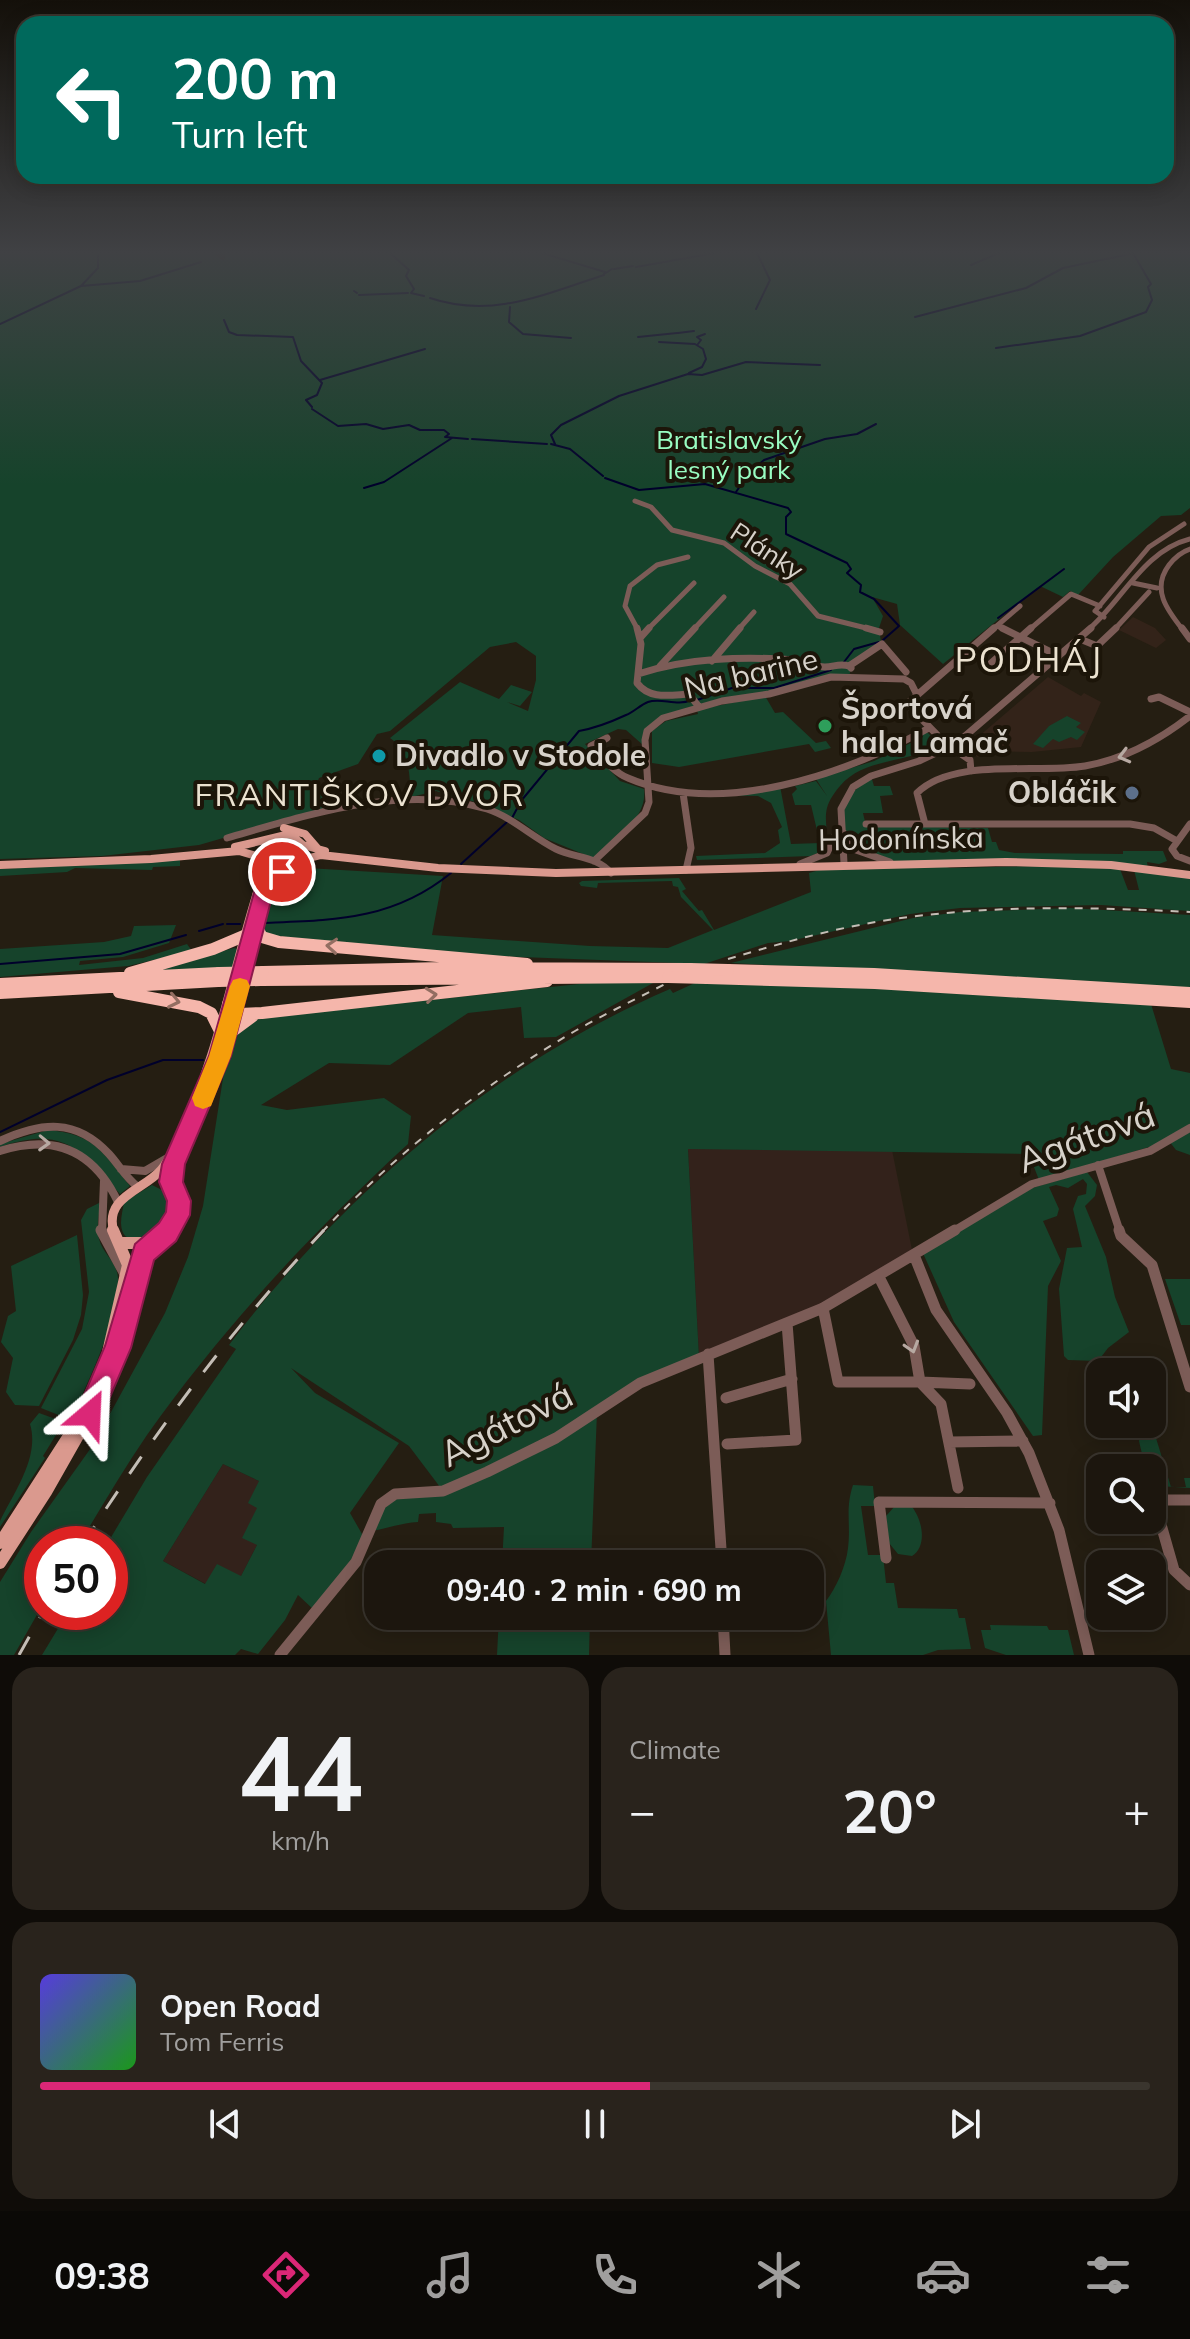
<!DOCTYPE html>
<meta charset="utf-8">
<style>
body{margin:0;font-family:Mulish,sans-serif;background:#29231c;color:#f1f3f6;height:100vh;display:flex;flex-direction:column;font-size:30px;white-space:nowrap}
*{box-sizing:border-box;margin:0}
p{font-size:26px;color:#a09f9e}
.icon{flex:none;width:44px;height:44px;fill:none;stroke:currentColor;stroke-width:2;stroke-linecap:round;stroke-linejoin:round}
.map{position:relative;height:1655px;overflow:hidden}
.sheet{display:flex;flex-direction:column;gap:12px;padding:12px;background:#0f0c08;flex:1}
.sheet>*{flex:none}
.banner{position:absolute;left:16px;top:16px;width:1158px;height:168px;border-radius:24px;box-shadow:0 4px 20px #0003,0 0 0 2px #3a352e;background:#00695c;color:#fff;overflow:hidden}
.controls{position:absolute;left:1086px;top:1358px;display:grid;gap:16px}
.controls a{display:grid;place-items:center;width:80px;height:80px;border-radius:16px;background:#1c160e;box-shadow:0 4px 20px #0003,0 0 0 2px #3a352e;font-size:40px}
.speed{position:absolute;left:24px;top:1526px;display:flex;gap:16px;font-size:40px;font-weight:700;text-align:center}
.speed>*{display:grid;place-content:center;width:104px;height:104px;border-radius:50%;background:#1c160e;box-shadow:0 4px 20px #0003,0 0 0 2px #3a352e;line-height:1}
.speed .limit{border:12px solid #d22;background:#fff;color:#111}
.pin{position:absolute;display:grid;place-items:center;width:68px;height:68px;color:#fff;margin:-34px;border:4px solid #fff;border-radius:50%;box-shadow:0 2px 8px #0007}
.me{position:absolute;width:88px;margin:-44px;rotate:26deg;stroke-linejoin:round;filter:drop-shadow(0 0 6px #0008)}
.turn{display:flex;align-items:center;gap:28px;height:168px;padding:0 24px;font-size:36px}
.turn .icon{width:104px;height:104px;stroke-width:2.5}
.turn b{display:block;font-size:56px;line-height:68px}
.big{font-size:60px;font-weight:700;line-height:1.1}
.sheet .widget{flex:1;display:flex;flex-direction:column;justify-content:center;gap:12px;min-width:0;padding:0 28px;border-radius:24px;background:#29231c}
.sheet .dial{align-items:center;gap:0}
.dial b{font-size:104px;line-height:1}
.song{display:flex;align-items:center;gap:24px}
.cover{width:96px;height:96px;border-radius:12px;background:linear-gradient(135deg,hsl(250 70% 55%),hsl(120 70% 35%))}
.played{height:8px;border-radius:4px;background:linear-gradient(90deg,#db2777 55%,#3a352e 55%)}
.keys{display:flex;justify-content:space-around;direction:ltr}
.heat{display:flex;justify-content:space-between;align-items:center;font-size:44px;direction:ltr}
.sheet .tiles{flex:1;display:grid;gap:12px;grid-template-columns:1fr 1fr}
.widget:last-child{grid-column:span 2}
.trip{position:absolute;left:364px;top:1550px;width:460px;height:80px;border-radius:24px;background:#1c160e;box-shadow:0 4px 20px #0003,0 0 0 2px #3a352e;font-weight:700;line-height:80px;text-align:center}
.tabs{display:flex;height:128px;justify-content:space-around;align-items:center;background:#0b0906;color:#a09f9e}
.tabs .icon{width:56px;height:56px}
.tabs .selected{color:#db2777}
.tabs b{font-size:36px;color:#f1f3f6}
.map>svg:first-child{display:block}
</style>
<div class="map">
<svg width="1190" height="1655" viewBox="0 0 1190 1655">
<rect width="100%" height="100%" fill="#251e12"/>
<path fill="#33221b" d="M688 1149 892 1150 913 1255 823 1308 699 1357Z
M223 1464 259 1481 257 1545 241 1576 206 1584 163 1561Z"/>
<path fill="#332319" d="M1133 617 1155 628 1166 640 1156 648 1119 630Z
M1048 677 1081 696 1084 693 1101 702 1081 747 1032 752 983 751 978 757 964 749Z"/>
<path fill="#16432b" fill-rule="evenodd" d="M0 253H220L215 255 224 261 226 253H1190V508L1181 515 1161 516 1113 557 1078 595 1070 591 1063 597 1040 586 943 664 900 625 897 604 872 597 883 616 879 628 881 642 851 667 849 678 831 677 663 716 648 727 643 745 626 730 618 729 585 744 620 781 644 789C648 820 613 839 593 858L544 838 519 820 479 803 436 791 411 797C409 775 411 752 390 738L460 682 499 699 511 685 532 692 520 706 507 702 528 711 536 680V656L516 642 490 647 390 731 377 734 358 764 319 778 314 791 340 801 337 805 199 845 102 856 0 859Z
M765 696 775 713 783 712 816 743 826 741 831 748 815 752 809 744 679 767 652 763V731L666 721 698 714 697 710Z
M1067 716 1081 723 1076 727 1085 732 1077 740 1071 737 1059 742 1053 739 1043 748 1033 744 1049 726Z
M923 733H928L939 744C909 764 864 757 840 786 835 792 829 800 827 808 822 828 837 846 811 856L697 860 696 856 765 853 780 843 778 830 782 827 771 803 758 796 688 795 780 786 791 844 820 843 811 805H795L792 794 797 789 795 786 816 781 827 796 816 779 874 761 923 737Z
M871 776 874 786H890L893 795 880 796 883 813H863L866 826 988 828 992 842H996L999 850 1015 853 1123 854V851H1163L1167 861 1159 864 1147 862 1148 868 1190 875V911L1101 905 960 908 910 914 790 941 768 943 704 964 469 955 267 935 261 926 279 883 307 868 443 876 432 935 590 946 668 948 713 930 681 897 678 887 673 886 672 881 598 883 597 888 581 886 579 883 582 881 679 878 686 889 682 891 699 911 702 910 714 930 811 892 809 873 844 863H887L864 855 839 823 844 800ZM935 863 1133 866 1139 890H1128L1120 869 1045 866 950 868Z
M291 838 300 846 296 857 265 865 259 854C264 840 277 840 291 838Z
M180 860V866L153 867 152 870 75 868 67 872 0 876V869Z
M1070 908 1190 915V988L731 963 913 918 960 912Z
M176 925 169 943 123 957 80 961 79 965 143 958 187 944 192 951 128 966 0 977V949L104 942 131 936 134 926Z
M234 948 238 949 234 968 147 972Z
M598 982 653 983 556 1037 524 1038 521 1007 468 1013 390 1065 329 1063 261 1105 287 1110 384 1098 411 1116 408 1144C312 1232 222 1329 147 1435 123 1470 101 1508 79 1544H42V1606L14 1655H0V1582L31 1532 93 1445 165 1313 188 1257 203 1206 229 1040 251 1019Z
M697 982 853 987 1151 1004 1171 1069 1190 1073V1155L1176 1150 1169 1141 1039 1180 1029 1154 688 1149 699 1357 597 1412 591 1564H502L504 1527 453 1528 451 1524 436 1522V1513L419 1514 418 1522C400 1523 387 1529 370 1531 388 1486 398 1493 443 1491L409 1446 291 1368 315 1393 399 1443 350 1513 366 1541 314 1610 298 1595 285 1620 258 1654 241 1649 235 1655H42L68 1612H110V1544H107L147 1477 236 1349 229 1345C344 1193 494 1065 670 989L673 993ZM223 1464 259 1481 248 1503 257 1508 242 1538 257 1545 241 1576 217 1564 205 1584 163 1561Z
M48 1130C95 1134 102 1152 130 1186L120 1194C81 1149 63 1125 0 1147V1144Z
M1087 1172 1097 1185 1095 1196 1085 1206 1106 1257 1115 1297 1129 1332 1108 1348 1098 1361 1068 1360 1064 1356 1059 1289 1067 1248 1082 1247 1073 1209 1078 1196 1086 1194 1087 1184 1083 1179 1068 1188 1056 1185 1049 1187 1059 1209 1057 1216 1043 1221 1061 1261 1048 1286 1042 1435 1033 1436 954 1322 922 1251 1032 1188Z
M152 1185 172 1195 168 1225C155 1234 122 1253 121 1223 121 1216 123 1209 124 1202Z
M101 1202C99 1214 96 1227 99 1239 103 1254 117 1262 118 1278 119 1317 90 1379 73 1414L69 1413 66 1418 41 1408 82 1329 89 1292 81 1220 87 1209Z
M77 1235 83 1295 81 1315 73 1340 39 1406 15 1405 6 1392 13 1358 1 1342 8 1316 16 1311 11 1266Z
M1165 1279H1190V1325H1181Z
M39 1413 64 1422 43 1456 45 1458 0 1527V1521C14 1492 40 1457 30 1424Z
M1152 1425 1171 1487H1186L1184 1478H1190V1488L1160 1486 1150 1454H1142L1139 1441 1142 1430Z
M853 1485 873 1486 875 1506H861L868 1555H883L886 1583H894L898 1608 957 1609 959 1618H965L971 1649 938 1650 923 1655H831L826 1601C836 1588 846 1566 848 1548 851 1524 845 1509 853 1485Z
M895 1506 912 1507C922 1519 928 1546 912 1556L898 1554 889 1543 886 1516Z
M499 1616H590L589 1655H497Z
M990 1625 1047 1626 1049 1630H1068L1074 1655H1006L985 1648 981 1630H991Z"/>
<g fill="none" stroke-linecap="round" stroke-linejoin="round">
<path stroke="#00002b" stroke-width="2" d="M390 253 409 270 406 276 414 289 411 293 424 296
M542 253 605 272
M971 265 999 253
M636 267 715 253
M614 269 633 266
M604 274 612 269
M81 286 140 281 201 262
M354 291 357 293
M359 295 408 293
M430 298C492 319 545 294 604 275
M510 307 509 322 523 334 571 338
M756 309 770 280 757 253
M915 317 1026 288 1063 268 1130 254
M224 320 229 332 237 335 293 337 301 361 322 383 317 395 306 400 312 407
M0 324 81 286 98 268V254
M678 333 694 331
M638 337 677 333
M659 342 695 344 703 349 706 359 702 367 689 373
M698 344 701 340 697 337 705 334
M996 348 1080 336 1146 312 1152 300 1148 287 1151 284 1133 253
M320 380 425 349
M312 409 338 426 366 424 383 429 409 425 420 430H444L449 434 445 437 468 439
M472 439 547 444
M551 444 570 449 603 476
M555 444 551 435 561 425 619 396 688 374 702 375 746 362 820 365
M605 478 639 490 705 484 788 508 791 512 786 517V534L847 563 851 569 847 573 861 585 860 592 874 599 899 626 883 640
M364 488 384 482 452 438
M736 492 749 473 764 460 825 439 857 434 876 424
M998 618 1064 569
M844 662 854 649 879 642
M697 700 732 688H774L831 670
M512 818 521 801 579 731C596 728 611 722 626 715 634 712 640 705 648 702 661 697 677 707 691 700
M461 864 507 822
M261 923C333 920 392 921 451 873
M227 924H240
M199 931 223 924
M0 964 120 954 186 935
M0 1132 107 1080 163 1060H203"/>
<path stroke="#7c5c57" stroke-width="5" d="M635 501 651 507 672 530 724 543 755 566 790 584 818 616 874 630
M1133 583 1157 588
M1104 617 1095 611 1149 547 1184 524
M997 626 1006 630
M638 630 625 606 630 586 657 565 688 557
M647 630 694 583
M693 630 724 597
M738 630 754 612
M992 630 1020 606
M1029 630 1071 594 1100 606
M1088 630C1123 600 1143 551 1190 539
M1114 630 1149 592
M1183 630C1167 610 1151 589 1169 565 1175 557 1181 552 1190 549"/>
<path stroke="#7c5c57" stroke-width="7" d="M637 628 641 644 637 683C650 700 670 695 689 694L699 707
M866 628 880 632
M1002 628 1059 656
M1182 628 1190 639
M641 637 649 628
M1080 639 1097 646 1116 628
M712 661 740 628
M989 665 1031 628
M660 666 695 628
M851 668 849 666 882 644 906 672
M638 674C685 658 744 656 794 660 804 661 815 667 825 667 834 667 839 663 849 666
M1151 699 1159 697 1190 712
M607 738 591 746C602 757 613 772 628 778 721 818 846 774 929 728
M971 771 970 760 944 742 907 704 994 628
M683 793 691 848 686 870
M866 824H1130L1154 828 1177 841
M925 824 917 793C953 757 1037 774 1085 766 1125 759 1158 741 1190 716
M1190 824 1172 849 1177 856 1190 861
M843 832 856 850 890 862
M227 838C308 815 402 783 487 809 512 817 532 837 556 849 574 858 597 856 611 873
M594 861 645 813 649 802 645 740 647 731 663 718 722 701 769 694 831 677 904 679 911 683 916 693
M844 863 841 809 853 787 871 776 919 761 957 743 1091 628
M800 864 827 853 838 829"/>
<path stroke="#7c5c57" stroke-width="8" d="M0 1141C41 1122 76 1118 109 1154 119 1165 126 1178 138 1187
M0 1151C53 1134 93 1149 118 1202
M1098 1165 1120 1232
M121 1169 145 1171 169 1157
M102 1232 104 1181
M952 1232 1032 1184 1150 1151 1190 1128"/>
<path stroke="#7c5c57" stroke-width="11" d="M101 1230 126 1276
M1119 1230 1121 1236 1152 1265 1190 1387
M914 1255 936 1310 1007 1413 1029 1453 1059 1530 1089 1655
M823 1308 838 1382H920L914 1346 879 1277
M708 1354 722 1564
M920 1382 941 1404 958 1488
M920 1382 970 1384
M726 1398 792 1379
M949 1442 1023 1441
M727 1444 796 1440 787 1323
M1190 1500H1154L1174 1570 1190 1585
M886 1558 879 1502 1050 1503
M723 1616 725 1655
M280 1655 356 1562 381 1504 395 1494 443 1491 487 1472 556 1438 640 1383 823 1308 955 1230"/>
<path stroke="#da998e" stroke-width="8" d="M284 828 305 834 318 849
M235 847 290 834 303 845 325 851
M0 865 151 859 239 851 256 856 263 866 271 868 321 855 438 868 556 873 1006 862 1111 865 1190 875
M256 896 262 876 261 865
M262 896 275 869"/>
<path stroke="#da998e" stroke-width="9" d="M114 1232C103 1197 144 1190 161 1170 169 1161 173 1148 179 1138 217 1061 232 975 257 894
M167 1232 177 1218 179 1209 171 1174 220 1056 263 894"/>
<path stroke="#da998e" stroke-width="12" d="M122 1243H152
M0 1543 74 1428 106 1361 128 1265 113 1230
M0 1563 46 1492 88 1418 116 1353 140 1260 149 1246 169 1230"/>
<path stroke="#f5b6ab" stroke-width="12" d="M255 924 262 937 279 942 527 964
M728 970 874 974 1190 993
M263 972 443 968 690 969
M130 973 213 949 246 935
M707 978 875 983 1190 1002
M261 980 668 977
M0 984 219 973
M119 992 199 1007 211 1013 220 1031
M0 993 218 981
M228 1004 240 1014 262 1013 547 981
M226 1036 253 1016"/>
<path stroke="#c4beb6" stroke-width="2" stroke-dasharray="8 8" stroke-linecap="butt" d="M728 959C785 942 842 926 901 918 997 905 1094 907 1190 912
M322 1232C395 1154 483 1085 575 1031 605 1014 636 999 667 983"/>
<path stroke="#c4beb6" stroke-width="3" stroke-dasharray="21 21" stroke-linecap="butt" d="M83 1544C157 1429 231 1330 324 1230
M19 1655 43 1612"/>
<path stroke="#f5b6ab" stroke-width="12" d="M690 969 728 970
M219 973 263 972
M668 977 707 978
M218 981 261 980"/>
</g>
<defs><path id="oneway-chevron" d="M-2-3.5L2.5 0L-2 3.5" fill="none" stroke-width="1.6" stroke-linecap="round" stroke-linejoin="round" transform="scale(2)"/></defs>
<g stroke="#b7a9a2">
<use href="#oneway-chevron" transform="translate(1124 756) rotate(165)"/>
<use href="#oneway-chevron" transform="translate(44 1143) rotate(2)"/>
<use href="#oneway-chevron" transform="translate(912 1347) rotate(73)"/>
</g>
<g stroke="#936e62">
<use href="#oneway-chevron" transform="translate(332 946) rotate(-176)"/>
<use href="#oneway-chevron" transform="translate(431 995) rotate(-6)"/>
<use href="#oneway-chevron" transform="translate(174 1001) rotate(12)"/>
</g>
<linearGradient id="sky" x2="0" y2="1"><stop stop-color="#14100a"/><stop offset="0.52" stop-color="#404144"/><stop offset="1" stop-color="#404144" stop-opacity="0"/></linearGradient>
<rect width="1190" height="485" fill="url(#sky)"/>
<path fill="#db2777" stroke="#8e194d" stroke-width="2" d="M282 865 291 872 274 889 231 1056 185 1164 183 1182 191 1201 190 1215 176 1241 154 1260 131 1348 99 1423 90 1427 80 1423 76 1414 105 1346 135 1244 159 1223 166 1212 167 1201 159 1182 162 1164 209 1056 255 889 260 878Z"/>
<path fill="#f59e0b" d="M240 978 247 980 250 986 231 1056 211 1106 203 1109 195 1106 192 1098 209 1056 230 986 233 980Z"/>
<circle fill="#2e9e5b" stroke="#1c1509" stroke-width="3" cx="825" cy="726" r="8"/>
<circle fill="#0f9aa8" stroke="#1c1509" stroke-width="3" cx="379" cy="756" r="8"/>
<circle fill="#5c6f8a" stroke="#1c1509" stroke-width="3" cx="1132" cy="793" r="8"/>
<g text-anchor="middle" stroke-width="8" stroke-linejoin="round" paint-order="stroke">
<g font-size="26" fill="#99fdc2" stroke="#1c1509">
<text x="729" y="449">Bratislavský<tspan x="729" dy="30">lesný park</tspan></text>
</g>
<g font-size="26" fill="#d7d2ca" stroke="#1c1509">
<text transform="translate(767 551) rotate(33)" y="9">Plánky</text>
</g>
<g font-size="30" fill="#d7d2ca" stroke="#1c1509">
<text transform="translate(751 674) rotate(-13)" y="10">Na barine</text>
<text transform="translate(901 839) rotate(-1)" y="10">Hodonínska</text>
</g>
<g font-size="30" font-weight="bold" fill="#d7d2ca" stroke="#1c1509" text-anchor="start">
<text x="841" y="719">Športová<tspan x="841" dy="34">hala Lamač</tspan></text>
<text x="395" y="766">Divadlo v Stodole</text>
<text x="1116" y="803" text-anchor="end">Obláčik</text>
</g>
<g font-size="32" letter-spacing="2" fill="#ebe2d0" stroke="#1c1509">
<text x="360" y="806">FRANTIŠKOV DVOR</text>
</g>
<g font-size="34" letter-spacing="2" fill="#ebe2d0" stroke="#1c1509">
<text x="1029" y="672">PODHÁJ</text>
</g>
<g font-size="36" fill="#d7d2ca" stroke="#1c1509">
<text transform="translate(1086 1137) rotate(-20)" y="13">Agátová</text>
<text transform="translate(506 1424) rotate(-27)" y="13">Agátová</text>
</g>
</g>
</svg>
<div class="controls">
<a><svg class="icon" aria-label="sound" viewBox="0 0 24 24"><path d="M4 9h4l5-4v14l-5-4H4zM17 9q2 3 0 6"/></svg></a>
<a><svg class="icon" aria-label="search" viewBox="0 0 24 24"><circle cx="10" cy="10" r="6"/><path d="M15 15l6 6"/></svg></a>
<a><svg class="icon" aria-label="layers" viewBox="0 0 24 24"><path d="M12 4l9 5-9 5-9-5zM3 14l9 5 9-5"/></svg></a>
</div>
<div class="speed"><div class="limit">50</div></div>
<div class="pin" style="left:282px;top:872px;background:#d93025"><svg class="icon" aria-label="arrive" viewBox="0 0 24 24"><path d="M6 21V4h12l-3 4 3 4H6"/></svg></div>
<svg class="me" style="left:90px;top:1414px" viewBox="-20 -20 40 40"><path d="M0-17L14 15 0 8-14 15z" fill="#db2777" stroke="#fff" stroke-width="4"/></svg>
<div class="trip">09:40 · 2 min · 690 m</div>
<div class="banner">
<div class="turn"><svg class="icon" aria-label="left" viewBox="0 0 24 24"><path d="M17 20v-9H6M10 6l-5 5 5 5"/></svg><div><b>200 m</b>Turn left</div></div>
</div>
</div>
<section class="sheet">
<div class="tiles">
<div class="widget dial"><b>44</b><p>km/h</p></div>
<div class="widget"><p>Climate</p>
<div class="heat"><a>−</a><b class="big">20°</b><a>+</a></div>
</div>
<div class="widget">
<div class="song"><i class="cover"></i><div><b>Open Road</b><p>Tom Ferris</p></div></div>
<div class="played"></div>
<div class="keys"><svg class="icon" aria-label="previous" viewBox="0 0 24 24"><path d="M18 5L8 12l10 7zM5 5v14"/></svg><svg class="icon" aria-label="pause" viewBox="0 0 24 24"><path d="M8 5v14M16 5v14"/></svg><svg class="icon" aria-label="next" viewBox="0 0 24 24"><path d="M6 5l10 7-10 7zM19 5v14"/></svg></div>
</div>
</div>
</section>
<nav class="tabs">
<b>09:38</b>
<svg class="icon selected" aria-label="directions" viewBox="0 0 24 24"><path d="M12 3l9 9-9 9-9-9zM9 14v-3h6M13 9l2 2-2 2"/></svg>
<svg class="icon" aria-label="music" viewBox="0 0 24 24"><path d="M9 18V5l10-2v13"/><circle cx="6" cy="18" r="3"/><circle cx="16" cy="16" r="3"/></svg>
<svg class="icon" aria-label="phone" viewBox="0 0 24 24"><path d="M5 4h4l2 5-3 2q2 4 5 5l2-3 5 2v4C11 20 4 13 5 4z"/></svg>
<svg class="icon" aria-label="climate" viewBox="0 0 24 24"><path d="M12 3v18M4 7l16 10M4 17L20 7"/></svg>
<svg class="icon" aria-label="car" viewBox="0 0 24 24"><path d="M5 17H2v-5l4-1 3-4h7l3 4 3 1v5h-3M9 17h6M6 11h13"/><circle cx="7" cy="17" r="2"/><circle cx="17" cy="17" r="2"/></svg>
<svg class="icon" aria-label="filters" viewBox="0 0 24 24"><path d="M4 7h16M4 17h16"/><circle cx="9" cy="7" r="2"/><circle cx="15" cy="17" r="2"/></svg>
</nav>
